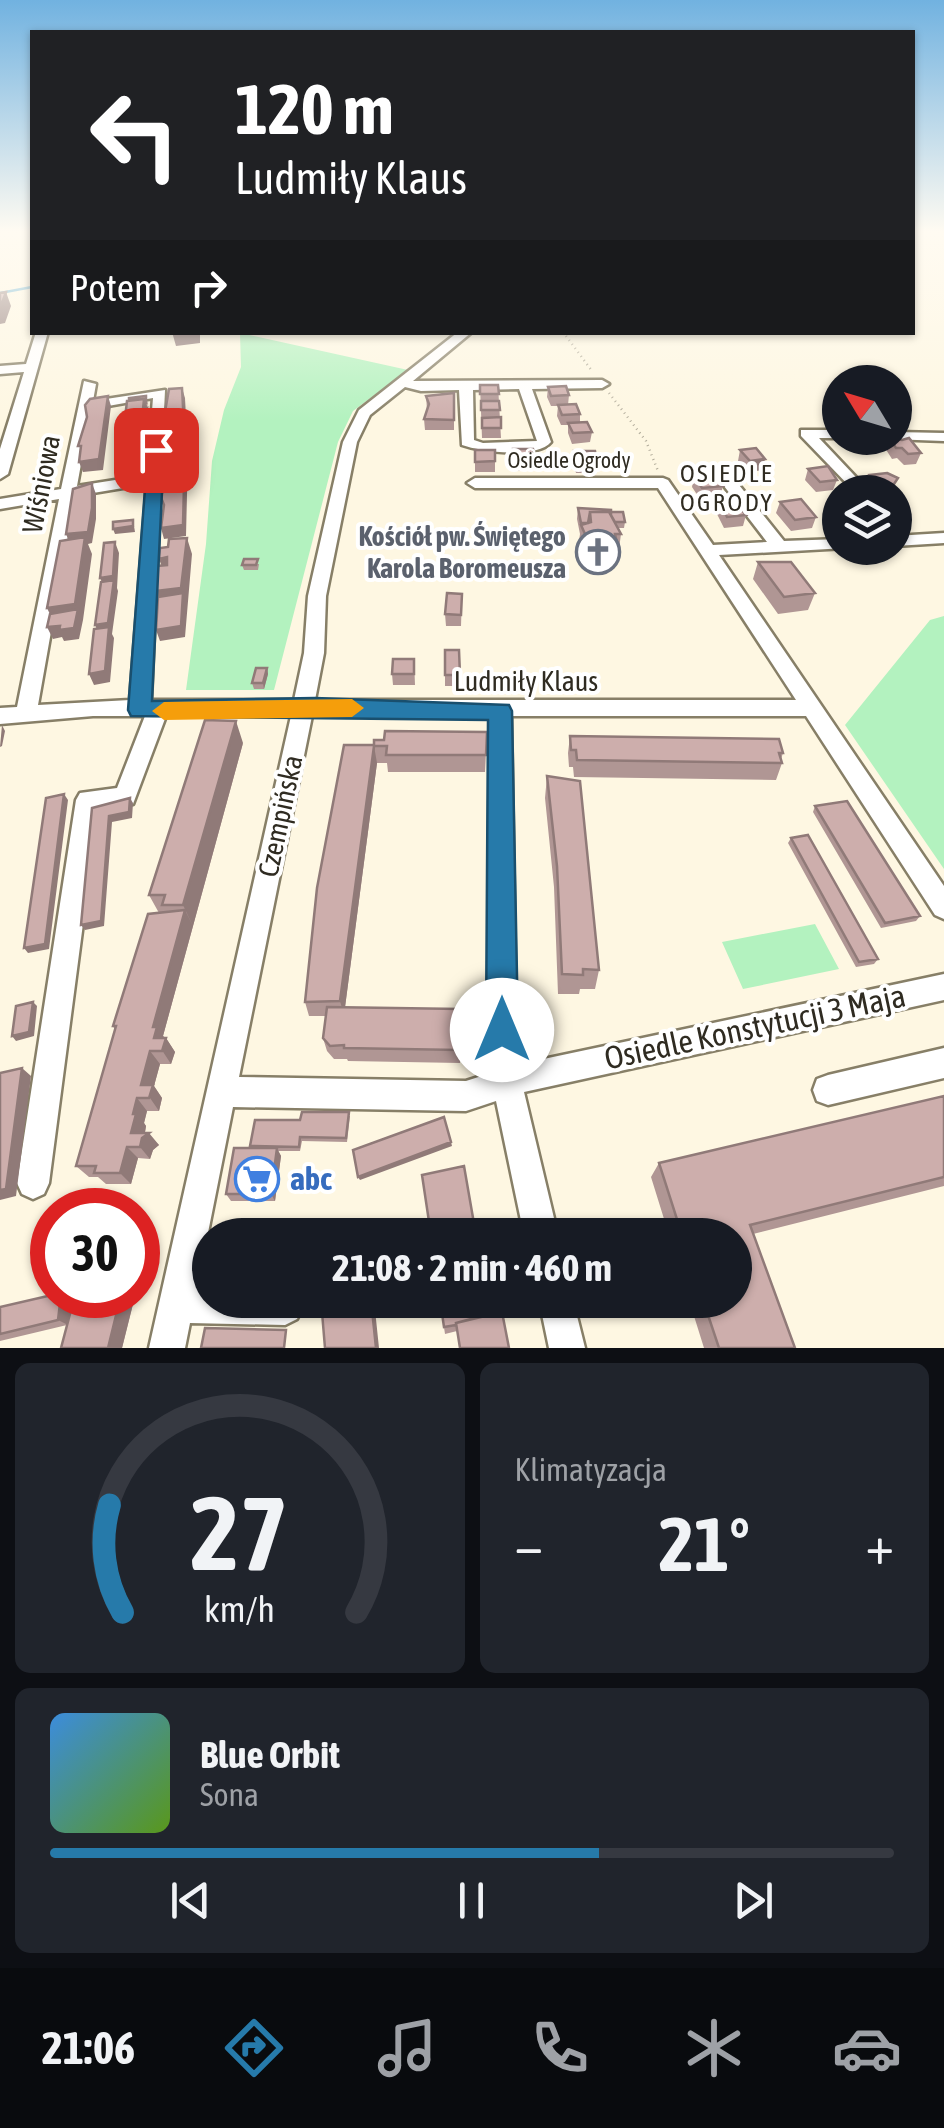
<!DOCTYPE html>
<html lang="pl">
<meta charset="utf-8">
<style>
body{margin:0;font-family:"Asap Condensed",sans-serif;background:#20242c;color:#f1f3f6;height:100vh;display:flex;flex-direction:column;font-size:38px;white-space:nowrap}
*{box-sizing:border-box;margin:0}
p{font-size:32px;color:#9ea1a6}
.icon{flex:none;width:55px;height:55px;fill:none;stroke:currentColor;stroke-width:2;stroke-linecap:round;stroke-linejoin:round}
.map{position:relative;height:1348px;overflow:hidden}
.drawer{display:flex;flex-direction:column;gap:15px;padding:15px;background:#0d0f14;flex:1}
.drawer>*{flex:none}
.guide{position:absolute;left:30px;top:30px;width:885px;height:305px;border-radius:0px;box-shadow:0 2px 8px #0004;background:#202124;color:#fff;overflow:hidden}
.needle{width:65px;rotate:308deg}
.buttons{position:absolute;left:822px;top:365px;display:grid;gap:20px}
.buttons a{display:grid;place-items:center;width:90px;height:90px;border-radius:50%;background:#171b24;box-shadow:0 2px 8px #0004;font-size:50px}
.speed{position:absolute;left:30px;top:1188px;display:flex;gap:20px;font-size:50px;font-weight:700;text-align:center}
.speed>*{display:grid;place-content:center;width:130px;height:130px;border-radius:50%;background:#171b24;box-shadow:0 2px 8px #0004;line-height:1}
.speed .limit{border:15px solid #d22;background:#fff;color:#111}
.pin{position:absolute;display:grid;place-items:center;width:85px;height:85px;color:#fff;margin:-42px;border-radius:20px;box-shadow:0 5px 15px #0006}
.me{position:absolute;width:110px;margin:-55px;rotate:0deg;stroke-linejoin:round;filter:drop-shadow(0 0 8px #0008)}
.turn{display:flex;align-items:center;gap:35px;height:210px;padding:0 40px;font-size:45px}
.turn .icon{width:130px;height:130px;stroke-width:2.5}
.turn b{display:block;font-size:70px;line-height:85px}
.then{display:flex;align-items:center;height:95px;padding:0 40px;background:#0003;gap:20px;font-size:38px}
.big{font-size:75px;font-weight:700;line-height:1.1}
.drawer .tile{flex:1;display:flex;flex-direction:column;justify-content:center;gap:15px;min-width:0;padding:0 35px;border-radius:15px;background:#20242c}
.drawer .dial{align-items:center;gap:0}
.dial svg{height:260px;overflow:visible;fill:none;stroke:#363941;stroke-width:7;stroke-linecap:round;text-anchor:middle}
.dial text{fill:#f1f3f6;stroke:none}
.song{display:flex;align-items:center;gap:30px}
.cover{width:120px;height:120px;border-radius:15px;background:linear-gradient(135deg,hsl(210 70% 55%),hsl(90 70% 35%))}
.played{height:10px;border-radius:5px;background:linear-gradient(90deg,#267aaa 65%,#363941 65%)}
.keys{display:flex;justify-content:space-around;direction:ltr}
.heat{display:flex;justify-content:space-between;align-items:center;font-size:55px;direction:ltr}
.drawer .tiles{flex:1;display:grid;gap:15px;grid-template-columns:1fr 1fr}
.tile:last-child{grid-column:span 2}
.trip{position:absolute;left:192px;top:1218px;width:560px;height:100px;border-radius:50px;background:#171b24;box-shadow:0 2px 8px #0004;font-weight:700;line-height:100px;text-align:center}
.dock{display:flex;height:160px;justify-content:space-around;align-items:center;background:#090b0e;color:#9ea1a6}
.dock .icon{width:70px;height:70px}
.dock .active{color:#267aaa}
.dock b{font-size:45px;color:#f1f3f6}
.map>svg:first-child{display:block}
</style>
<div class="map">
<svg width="944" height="1348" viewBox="0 0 944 1348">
<rect width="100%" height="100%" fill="#fef7e2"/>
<path fill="#b3f2bf" d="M240 333 408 370 353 411 338 442 274 690H186L206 544 212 461 224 410 241 367Z
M944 616V869L845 725 930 620Z
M815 924 839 969 743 989 722 942Z"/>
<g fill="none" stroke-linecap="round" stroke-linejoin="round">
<path stroke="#60afd4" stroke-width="2.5" d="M0 293 32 287"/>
<defs>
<path id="minor" d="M36 332H48L8 474 0 479V449L24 372 0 374V366L26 364Z
M458 332H472L413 381 602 380 609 384 602 388 532 389 551 442C537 459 482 452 462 445L459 390 421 391 405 387 370 415 357 442 326 596 324 653 315 700H796L658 488H475L467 483 475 478H663L668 480 713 545 767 542 714 473 717 470H727L784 541 840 539V548H846L719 555 944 886V919L935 915 806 716H511L516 1031 520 1064 944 974V1000L524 1092 558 1235H524L496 1101 466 1111 233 1107 197 1288H210V1300H300L303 1307 297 1319 285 1325 190 1323 185 1348H149L291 716H166L133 804 98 809 49 1183 44 1194 33 1199 22 1194 17 1183 76 800 80 793 117 788 145 716H93L0 724V708L17 707 59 499 0 509V499L61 489 84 381 96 384 93 401 165 390 151 700H294L304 653 308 596 343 442 359 410ZM519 389 537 441 483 443 474 440 473 390ZM153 398 147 475 77 486 91 409ZM147 484 130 700 38 705 75 496ZM312 716H490L488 1031 491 1073 466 1081 239 1077Z
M801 430H840V438H843H819L870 492H855L801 436Z
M895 432 944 433V441L890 439 895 438Z
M944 533V543L895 546V536Z
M944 1048V1078L828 1105 817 1101 813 1090 817 1079 828 1075Z
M539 1300H573L585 1348H549Z"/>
</defs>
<use href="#minor" stroke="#877f67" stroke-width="5"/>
<path stroke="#b3ad9c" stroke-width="2.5" stroke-dasharray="1 4" stroke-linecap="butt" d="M563 332 592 371
M609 393 646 441 658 471"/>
<use href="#minor" fill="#fff" fill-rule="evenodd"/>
</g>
<path fill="#b09694" d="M480 385H498L501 438H482Z
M548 387 569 395 568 405 580 414V422L592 432 590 442 572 444 568 433V425H561L557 416 558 406H551L547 397Z
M454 393V430H425L424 419 427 410 426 396Z
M148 401 147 409 150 419 146 433 148 445H145L147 457 143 464 142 473 123 472 120 461Z
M889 438 921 453 916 464 904 465 897 458 892 459 885 448Z
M513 449 535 460 534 471H514Z
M475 450H495V472H475Z
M740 450 762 470 747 472 738 461Z
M574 451 597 462 596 473H576L573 462Z
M808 469 837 480 833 490 816 492 805 480Z
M870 475 895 484 890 492H881L868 480Z
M694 476 723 486 720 497 700 499 692 487Z
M780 502 816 517 812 528 791 531 776 513Z
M720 503 746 515 743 526 724 528 717 514Z
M578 508 611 512 625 522 624 528H618L621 534 618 556H615L614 565H586L578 547 580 534 577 519Z
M758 562 815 593 808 610 778 614 753 579Z
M259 564 258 570H244L242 565Z
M462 594 461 626H446L445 614Z
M445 650H459L460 686H445Z
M414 659 415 685H393L392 674Z
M267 668 268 674 264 689H254L252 683Z
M487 732 485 772H388L387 763H377L345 1007 460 1009V1063L348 1061 347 1059H334L327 1051 323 1038 326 1016H309L305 1002 374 745 384 740Z
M570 736 783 753 781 759 782 763 776 780 574 777 573 767H569L568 753Z
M243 743 163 1036 166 1038 175 1052 171 1064H160L154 1086 162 1098 159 1111H147L144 1123 146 1126 145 1133 159 1145 153 1150 150 1159 138 1158 131 1184H106L98 1177H89L76 1166 115 1030 113 1026 159 913 149 895Z
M547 776 599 970 595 989H580L579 994H558L554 887 545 798Z
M815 806 920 916 916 921 881 928 813 812Z
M791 838 878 959 874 964 856 967 788 843Z
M944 1096V1186L753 1234 795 1348H704L689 1300H735V1235H669L651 1177 659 1163Z
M350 1116 347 1142 302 1141 300 1151H278L281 1156 275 1201H231L226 1194 251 1148 250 1146 300 1120Z
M52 1295H65L71 1298 69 1319 75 1295H126L134 1300 122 1348H61L67 1325 0 1341V1307Z
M440 1300H488L457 1331 445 1334Z"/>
<path fill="#907a78" d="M6 292 11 306 5 323 0 324V308Z
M172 332H200V343L176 346Z
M182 388 185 398 187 436 169 438 166 428Z
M108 396 111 406 103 470 83 472 79 462Z
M146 396 147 409 150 419 146 433 148 445H145L144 449 147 457 143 464 142 473 139 462 144 404Z
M185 443 188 454 186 536 164 539 161 528Z
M765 459 762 470 747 472 750 461Z
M92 483 96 494V519L92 543 88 544 92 554 83 620 79 639 64 641 62 637 53 639 47 627 60 626 61 630 74 628 75 622 55 625 47 608 75 604 84 544 71 546 66 534 88 532 92 508Z
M133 520 135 532 115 534 113 529Z
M187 538 192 554 185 637 160 641 156 630 161 608 156 591Z
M115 542 119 553 117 588 118 591 112 634 114 638 110 682 94 685 89 674 100 636 95 625 105 589 100 578Z
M167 557 173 574 165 575 159 559Z
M267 668 268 674 264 689 263 683Z
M236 721 243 743 193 926 183 905Z
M2 725 5 731 2 746 0 747Z
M374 746 377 763 344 1015 340 1001Z
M64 794 68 800 49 949 28 953 24 948Z
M130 798 133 803 132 818 112 822 104 926 85 930 81 925 109 816Z
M185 910 193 926 163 1036 166 1040V1038L175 1052 171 1064 154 1038 153 1027Z
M33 1002 37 1006 34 1036 16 1041 12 1036Z
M150 1051 160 1064 154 1086 162 1098 159 1111 141 1085Z
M22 1068 31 1076 16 1196 0 1200V1190Z
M137 1098 147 1111 144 1123 146 1126 144 1137 149 1133 159 1145 153 1150 150 1159 140 1147 131 1133 133 1114Z
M451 1142 452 1146 360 1180 358 1177Z
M127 1147 138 1158 131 1184 120 1173Z
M277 1148 281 1156 275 1201 271 1194Z
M61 1295 71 1298 68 1325 58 1320Z
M121 1295H126L134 1300 122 1348H108Z
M371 1300H374L379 1348H376Z"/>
<path fill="#cdaeac" stroke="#907a78" stroke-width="2.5" d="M6 292 0 308V293Z
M480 385H498L499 394H480Z
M566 386 569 395 551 396 548 387Z
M182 388 184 426 166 428 163 423 169 389Z
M454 393V420L424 419 429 404 426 396Z
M108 396 99 459 79 462 81 446H78L87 417 85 405 90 399Z
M146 396V404L144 399 129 400V398Z
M144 399 143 409 147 408 142 429 145 428V434L142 435 140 446H144L140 453 139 462 120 461 127 401Z
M481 401H499L500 410H481Z
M576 404 580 414 562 415 558 405Z
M501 417V428H482V418Z
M587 422 592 432 573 433 568 423Z
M889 438 902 440 909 438 921 453 908 454 902 448H896Z
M185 443 183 525 161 528 164 505 160 495 164 491 163 474 167 470 164 471V458L168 451 165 452V445Z
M756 448 765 459 750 461 740 450Z
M513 449H533L535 460 514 461Z
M475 450H495V461L475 462Z
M574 451H595L597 462 577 463Z
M828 466 837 480 820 482 808 469Z
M887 473 898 478 892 487H883L870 475Z
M714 474 723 486 702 488 694 476Z
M92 483V508L88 532 66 534 73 489Z
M801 499 816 517 795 520 780 502Z
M734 501 746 515 727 517 720 503Z
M578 508 611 510V515L609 512H590L588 523H581Z
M590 512H609L621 534H615L617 543H589L581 525 591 522Z
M611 512H623L625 522H615L611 515Z
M133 520V526L113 529V522Z
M85 537 75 604 47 608 60 541Z
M187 538 181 588 156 591 157 566 167 565V557L159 559 160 548 168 547 169 539Z
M115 542 113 576 100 578 104 543Z
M244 559H258L256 565H242Z
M758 562H791L815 593 784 597Z
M114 580 108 623 95 625 101 582Z
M183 593 181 626 156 630 158 597Z
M447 593 462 594 461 615 445 614Z
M78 609 74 628 59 630 60 626 47 627 50 614Z
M109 627 105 671 89 674 94 629Z
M445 650H459L460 675H445Z
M393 659H414V674H392Z
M256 668H267L263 683H252Z
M205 720 236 721 183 905H162L165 895H149Z
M385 731 487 732 486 755H386L387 746H374L340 1001 305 1002 317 888 344 745H374V740H384Z
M570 736 779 739 783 753H779L782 763 577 760 576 750H571Z
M547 776 580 781 599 970 583 969V975L562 974 557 866Z
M64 794 45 944 24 948 46 798Z
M130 798 129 812 109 816 101 921 81 925 92 808Z
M847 801 920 916 885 923 815 806Z
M808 835 878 959 859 962 791 838Z
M185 910 153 1027H157L154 1038H166L162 1051H150L141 1085H153L149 1098H137L133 1114H136L131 1133H149L142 1138 140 1147H127L120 1173H94L96 1166H76L116 1026H113L148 914Z
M33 1002 29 1032 12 1036 16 1006Z
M327 1007 460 1009 459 1050 344 1048V1045L330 1046 323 1038Z
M22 1068 6 1189 0 1190V1073Z
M944 1096V1177L750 1225 795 1348H719L703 1300H735V1235H682L659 1163Z
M302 1112H349L346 1138 300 1137 299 1147 250 1146 255 1120H300Z
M444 1117 451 1142 358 1177 353 1150Z
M234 1148H277L271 1194H226Z
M464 1166 476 1235H431L422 1175Z
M52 1295H61L58 1320 0 1334V1307Z
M75 1295H121L108 1348H61Z
M321 1300H371L376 1348H325Z
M440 1300H488L490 1314 456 1323V1325L444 1327Z
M502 1312 509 1348H460L456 1323Z
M205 1328 286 1330 284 1348H201Z"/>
<linearGradient id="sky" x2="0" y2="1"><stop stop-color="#71b2e0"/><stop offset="0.55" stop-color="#fffbf2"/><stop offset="1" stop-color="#fffbf2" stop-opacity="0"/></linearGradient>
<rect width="944" height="421" fill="url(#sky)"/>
<path fill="#267aaa" stroke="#194f6e" stroke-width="2.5" d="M156 445 164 450 152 701 315 698 509 705 512 711 518 1030 513 1042 502 1047 491 1042 486 1030 488 720 131 716 128 710 148 450Z"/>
<path fill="#f59e0b" d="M352 699 364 708 352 717 164 720 152 711 164 702Z"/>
<defs>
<symbol id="church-ring" viewBox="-11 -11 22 22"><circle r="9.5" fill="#fff" stroke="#6b7280" stroke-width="1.5"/><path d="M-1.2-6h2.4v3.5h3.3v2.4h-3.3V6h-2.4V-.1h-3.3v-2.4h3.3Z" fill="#6b7280"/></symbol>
<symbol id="supermarket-ring" viewBox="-11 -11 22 22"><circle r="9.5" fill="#fff" stroke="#3f7fe0" stroke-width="1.5"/><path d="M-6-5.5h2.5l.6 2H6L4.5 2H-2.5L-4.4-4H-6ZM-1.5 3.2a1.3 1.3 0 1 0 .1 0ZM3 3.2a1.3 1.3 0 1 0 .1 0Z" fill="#3f7fe0"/></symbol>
</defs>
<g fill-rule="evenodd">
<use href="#church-ring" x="573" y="527" width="50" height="50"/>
<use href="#supermarket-ring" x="232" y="1154" width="50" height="50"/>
</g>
<g text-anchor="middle" stroke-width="8" stroke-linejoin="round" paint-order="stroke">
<g font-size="22" fill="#2f2b21" stroke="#fff">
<text x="569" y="468">Osiedle Ogrody</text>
</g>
<g font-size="25" letter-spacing="2.5" fill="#2f2b21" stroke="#fff">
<text x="727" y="482">OSIEDLE<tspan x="727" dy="29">OGRODY</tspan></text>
</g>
<g font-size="28" fill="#2f2b21" stroke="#fff">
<text transform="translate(41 484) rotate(-79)" y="10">Wiśniowa</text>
<text x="526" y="691">Ludmiły Klaus</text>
<text transform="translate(280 816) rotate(-78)" y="10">Czempińska</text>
</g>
<g font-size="28" font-weight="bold" fill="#5b616d" stroke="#fff" text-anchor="end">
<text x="566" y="546">Kościół pw. Świętego<tspan x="566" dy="32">Karola Boromeusza</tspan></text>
</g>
<g font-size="32" fill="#2f2b21" stroke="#fff">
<text transform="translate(755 1027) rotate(-12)" y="11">Osiedle Konstytucji 3 Maja</text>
</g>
<g font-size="32" font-weight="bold" fill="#366cbe" stroke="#fff" text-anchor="start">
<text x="290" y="1190">abc</text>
</g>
</g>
</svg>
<div class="buttons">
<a><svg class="needle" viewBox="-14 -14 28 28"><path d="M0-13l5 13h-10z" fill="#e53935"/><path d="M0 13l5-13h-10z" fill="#9ea1a6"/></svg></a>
<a><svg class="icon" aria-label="layers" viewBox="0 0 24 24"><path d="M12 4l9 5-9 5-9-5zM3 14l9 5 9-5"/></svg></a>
</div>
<div class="speed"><div class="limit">30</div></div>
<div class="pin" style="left:156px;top:450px;background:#d93025"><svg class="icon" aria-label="arrive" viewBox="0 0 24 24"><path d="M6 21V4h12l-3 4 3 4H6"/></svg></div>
<svg class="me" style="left:502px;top:1030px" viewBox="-20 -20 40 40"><circle r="19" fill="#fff"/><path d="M0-13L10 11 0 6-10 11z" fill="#267aaa"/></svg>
<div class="trip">21:08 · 2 min · 460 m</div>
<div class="guide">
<div class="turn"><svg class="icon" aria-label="left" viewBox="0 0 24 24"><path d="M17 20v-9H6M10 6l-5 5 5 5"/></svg><div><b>120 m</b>Ludmiły Klaus</div></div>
<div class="then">Potem<svg class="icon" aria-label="right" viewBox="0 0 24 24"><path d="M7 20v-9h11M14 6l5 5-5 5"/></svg></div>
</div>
</div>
<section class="drawer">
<div class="tiles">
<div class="tile dial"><svg viewBox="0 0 100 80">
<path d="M14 69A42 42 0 1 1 86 69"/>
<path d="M14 69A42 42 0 0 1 10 36" stroke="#267aaa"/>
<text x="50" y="56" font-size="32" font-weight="700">27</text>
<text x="50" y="72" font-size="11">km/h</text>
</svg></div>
<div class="tile"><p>Klimatyzacja</p>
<div class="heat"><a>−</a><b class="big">21°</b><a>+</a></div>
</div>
<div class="tile">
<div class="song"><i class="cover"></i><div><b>Blue Orbit</b><p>Sona</p></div></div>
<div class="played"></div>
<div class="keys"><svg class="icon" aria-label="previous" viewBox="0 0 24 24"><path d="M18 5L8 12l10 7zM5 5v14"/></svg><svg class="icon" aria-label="pause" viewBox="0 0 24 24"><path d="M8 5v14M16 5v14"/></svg><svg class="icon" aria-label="next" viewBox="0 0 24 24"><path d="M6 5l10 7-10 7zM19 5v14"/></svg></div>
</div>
</div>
</section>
<nav class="dock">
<b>21:06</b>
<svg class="icon active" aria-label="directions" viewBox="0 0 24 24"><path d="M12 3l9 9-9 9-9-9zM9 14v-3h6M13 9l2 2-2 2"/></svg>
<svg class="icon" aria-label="music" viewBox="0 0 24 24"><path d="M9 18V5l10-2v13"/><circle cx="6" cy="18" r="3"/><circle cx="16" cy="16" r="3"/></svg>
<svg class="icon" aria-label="phone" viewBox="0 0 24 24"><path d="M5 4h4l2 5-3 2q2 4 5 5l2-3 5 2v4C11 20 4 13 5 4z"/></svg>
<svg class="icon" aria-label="climate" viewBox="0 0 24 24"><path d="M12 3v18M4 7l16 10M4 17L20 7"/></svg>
<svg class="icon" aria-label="car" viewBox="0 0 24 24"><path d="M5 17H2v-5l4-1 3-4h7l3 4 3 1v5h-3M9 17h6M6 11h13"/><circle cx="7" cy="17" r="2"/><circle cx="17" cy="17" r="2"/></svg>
</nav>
